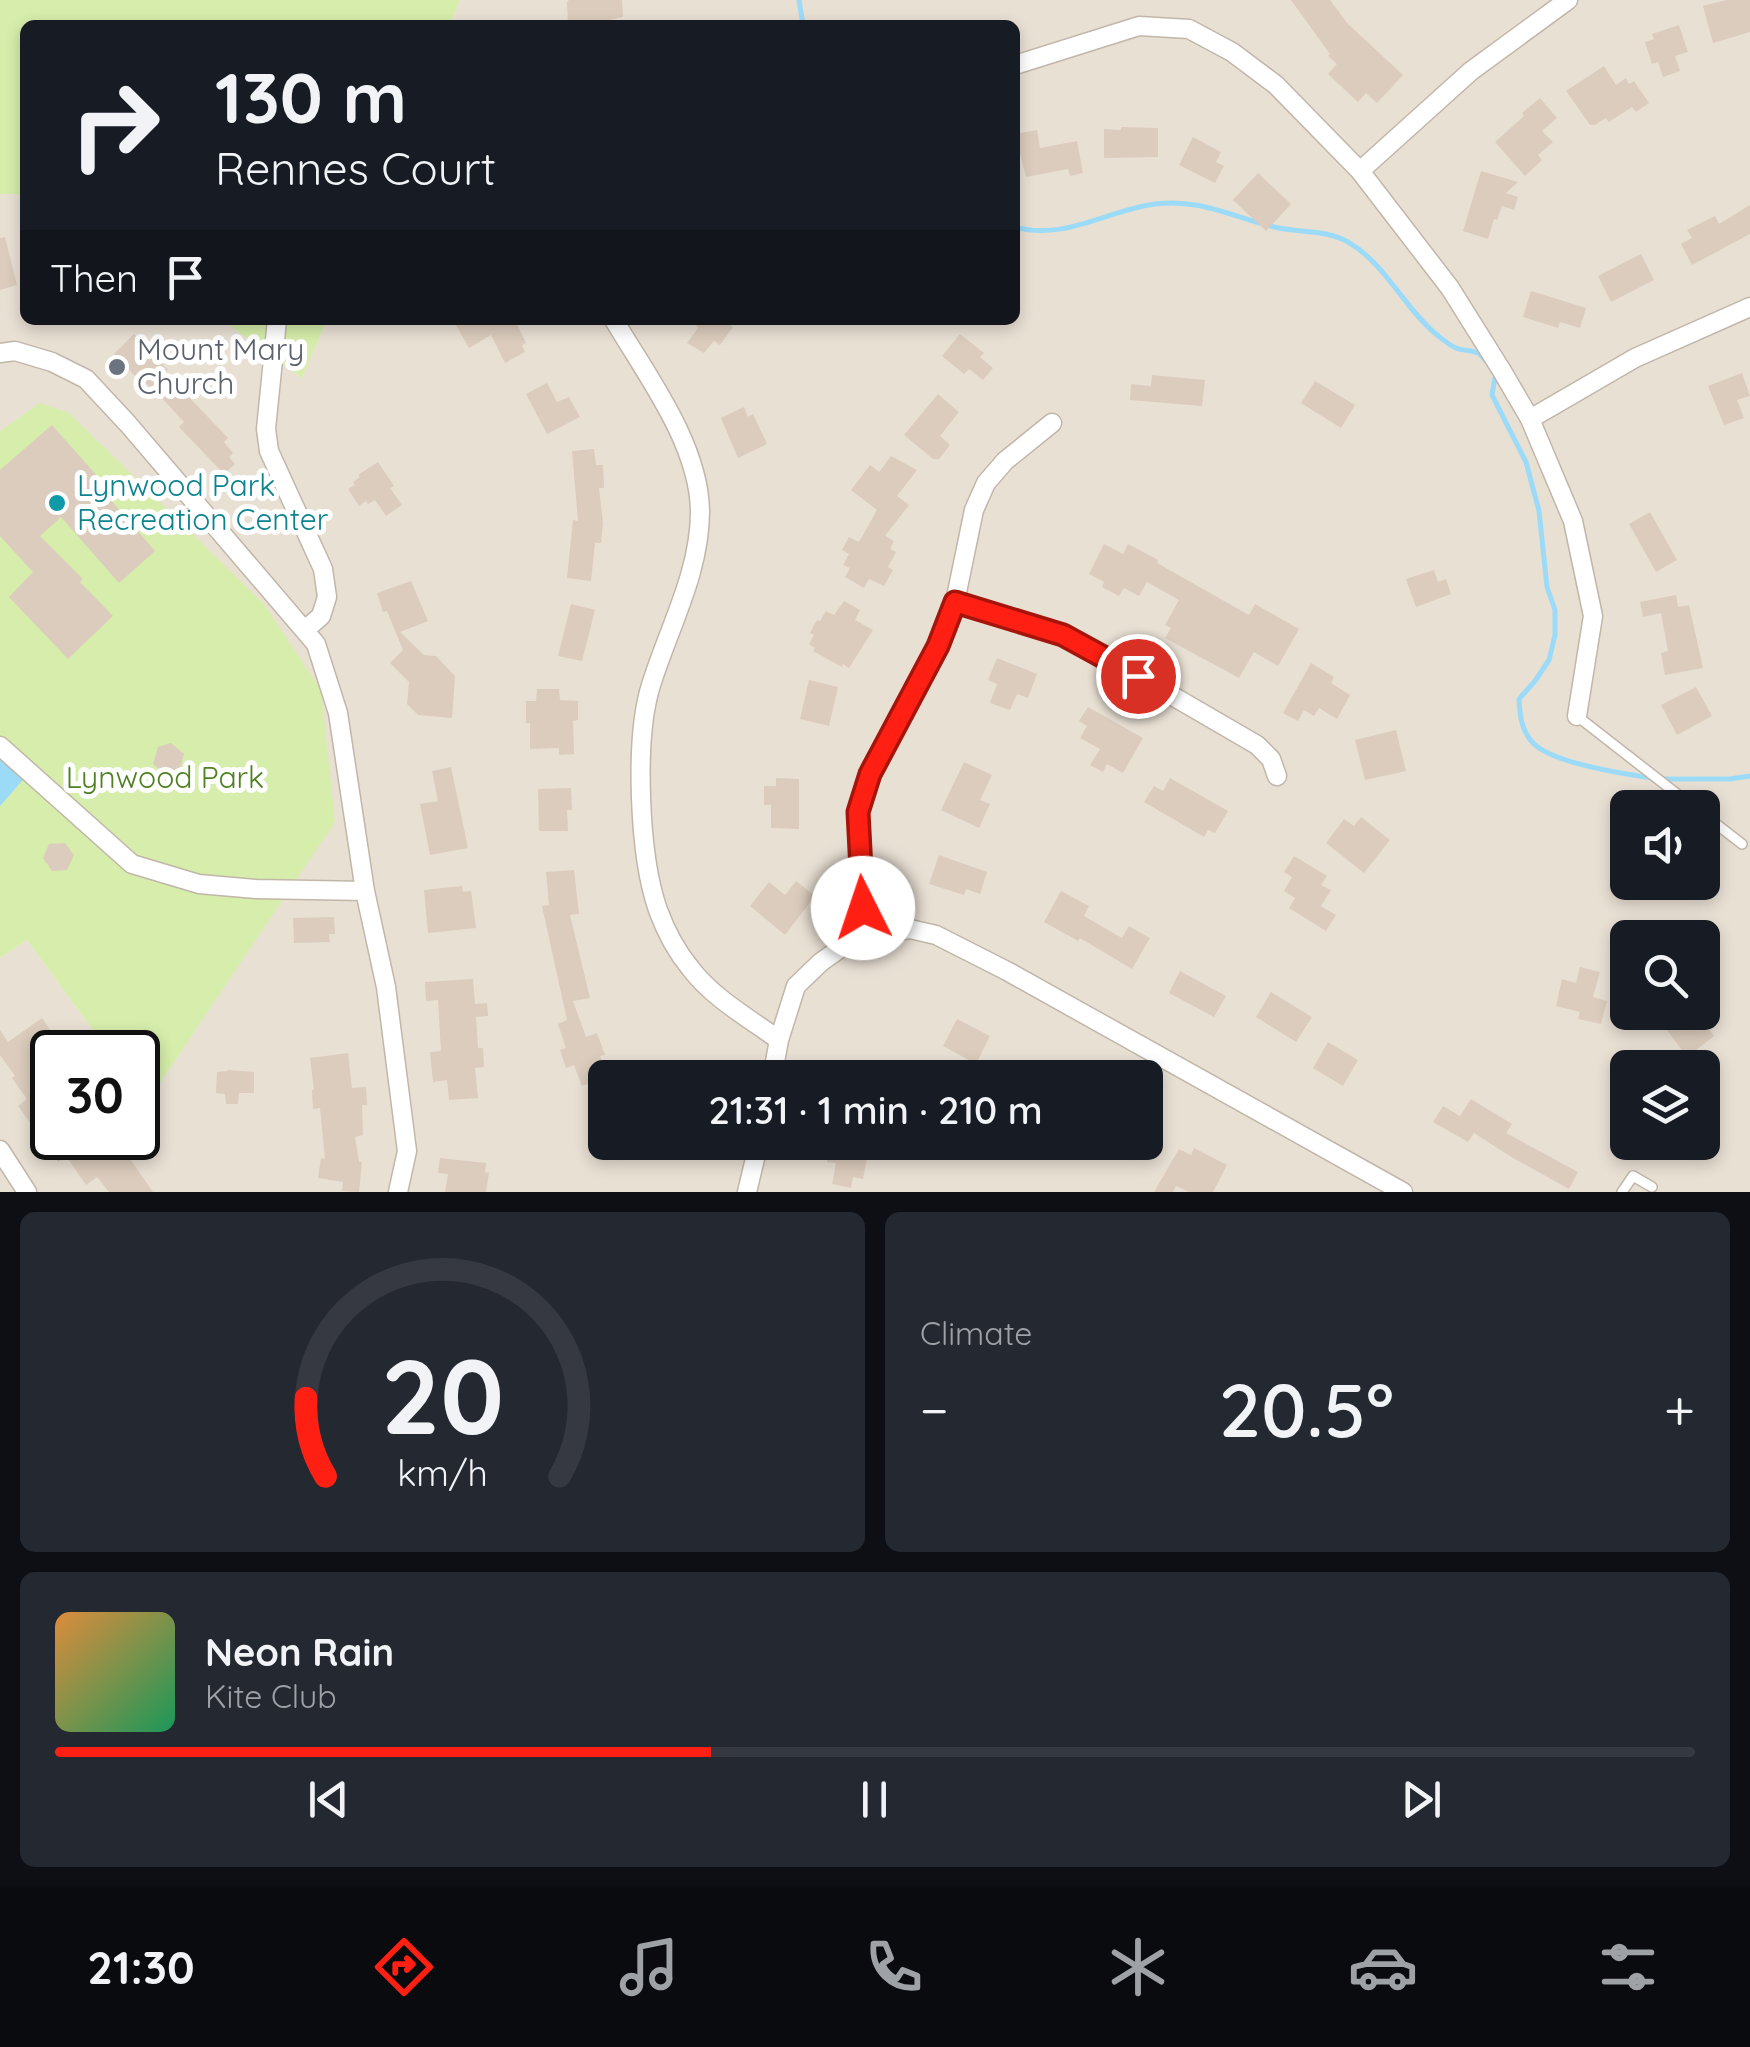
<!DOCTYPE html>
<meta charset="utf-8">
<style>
body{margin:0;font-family:Quicksand,sans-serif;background:#242831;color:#f1f3f6;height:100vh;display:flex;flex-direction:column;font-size:38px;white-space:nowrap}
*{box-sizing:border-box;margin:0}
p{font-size:32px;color:#9ea1a6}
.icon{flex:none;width:55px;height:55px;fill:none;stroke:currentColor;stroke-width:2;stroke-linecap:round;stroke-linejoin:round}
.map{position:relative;height:1192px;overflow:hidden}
.side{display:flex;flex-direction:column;gap:20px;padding:20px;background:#0d0f14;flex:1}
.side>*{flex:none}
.banner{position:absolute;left:20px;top:20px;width:1000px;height:305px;border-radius:15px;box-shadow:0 5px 15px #0003;background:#171b24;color:#f1f3f6;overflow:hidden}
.tools{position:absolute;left:1610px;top:790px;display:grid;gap:20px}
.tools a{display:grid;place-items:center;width:110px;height:110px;border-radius:15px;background:#171b24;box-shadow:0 5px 15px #0003;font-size:50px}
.speed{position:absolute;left:30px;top:1030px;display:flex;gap:20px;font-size:50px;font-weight:700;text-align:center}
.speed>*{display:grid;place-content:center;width:130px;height:130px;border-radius:50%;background:#171b24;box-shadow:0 5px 15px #0003;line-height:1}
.speed .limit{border:5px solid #111;border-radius:15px;background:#fff;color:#111}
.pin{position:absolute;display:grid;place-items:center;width:85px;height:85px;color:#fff;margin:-42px;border:5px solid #fff;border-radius:50%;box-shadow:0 2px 10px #0007}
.me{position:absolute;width:110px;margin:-55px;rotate:356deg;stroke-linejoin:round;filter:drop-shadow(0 0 8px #0008)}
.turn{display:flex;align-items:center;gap:35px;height:210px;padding:0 30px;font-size:45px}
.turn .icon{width:130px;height:130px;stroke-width:2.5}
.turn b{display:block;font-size:70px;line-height:85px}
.then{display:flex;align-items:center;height:95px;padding:0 30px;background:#0003;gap:20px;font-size:38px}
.big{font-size:75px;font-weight:600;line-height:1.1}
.side .tile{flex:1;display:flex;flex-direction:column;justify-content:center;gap:15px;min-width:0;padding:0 35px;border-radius:15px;background:#242831}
.side .dial{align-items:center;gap:0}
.dial svg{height:260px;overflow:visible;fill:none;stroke:#363941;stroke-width:7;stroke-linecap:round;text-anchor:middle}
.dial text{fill:#f1f3f6;stroke:none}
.song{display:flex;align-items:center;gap:30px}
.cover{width:120px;height:120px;border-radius:15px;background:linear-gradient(135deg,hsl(30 70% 55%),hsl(150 70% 35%))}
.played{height:10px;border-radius:5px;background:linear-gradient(90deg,#ff2013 40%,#363941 40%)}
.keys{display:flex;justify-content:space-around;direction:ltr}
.heat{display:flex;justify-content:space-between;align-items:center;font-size:55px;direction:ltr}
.side .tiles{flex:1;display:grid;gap:20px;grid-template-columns:1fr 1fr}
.tile:last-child{grid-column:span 2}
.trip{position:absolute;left:588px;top:1060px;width:575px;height:100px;border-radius:15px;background:#171b24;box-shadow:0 5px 15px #0003;font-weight:600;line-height:100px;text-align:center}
.tab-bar{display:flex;height:160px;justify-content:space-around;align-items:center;background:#090b0e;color:#9ea1a6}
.tab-bar .icon{width:70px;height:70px}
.tab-bar .selected{color:#ff2013}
.tab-bar b{font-size:45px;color:#f1f3f6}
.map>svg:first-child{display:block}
</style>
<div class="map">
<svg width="1750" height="1192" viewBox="0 0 1750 1192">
<rect width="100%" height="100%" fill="#f5efe6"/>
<path fill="#e9e0d4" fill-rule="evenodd" d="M460 0H1750V1192H0V958L27 940 109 1052H52V1138H138V1092L146 1103 40 404 0 431V194H16L25 198V320H222L302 378 327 320H1015V25H450ZM1628 808H1702V882H1628ZM1628 938H1702V1012H1628ZM1628 1068H1702V1142H1628ZM605 1078H1145V1142H605Z"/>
<path fill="#d6edab" d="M0 0H460L450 25H25V198L16 194H0Z
M222 320H327L302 378Z
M40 403 69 413 264 604 321 690 335 822 146 1104 138 1092V1052H109L27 940 0 958V431Z"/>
<path fill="#9cdbf8" d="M0 756 28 774 0 806Z"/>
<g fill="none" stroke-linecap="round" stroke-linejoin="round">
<path stroke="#9cdbf8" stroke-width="5" d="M799 0 803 25
M1015 227C1064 241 1108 210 1155 204 1200 198 1232 217 1274 227 1298 233 1326 229 1348 242 1386 264 1404 308 1437 335 1442 339 1449 345 1456 348 1463 351 1472 350 1478 353 1482 356 1485 360 1489 364
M1496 372 1492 395 1526 462 1539 511 1547 587 1555 610V635L1549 660 1535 681 1519 699C1520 716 1521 730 1533 743 1552 763 1624 774 1652 778
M1663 779H1730L1750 776"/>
</g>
<path fill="#dbccbd" d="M569 0H622L623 17 606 21V24L568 25 567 2Z
M1291 0H1330L1348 24 1403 75 1377 103 1366 93 1358 102 1328 74 1337 64 1328 56 1330 54Z
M1726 0H1750V32L1713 43 1703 6Z
M1679 25 1688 52 1675 56 1680 71 1663 77 1658 62 1652 64 1645 42 1654 39 1652 34Z
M1604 66 1616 85 1626 78 1629 84 1634 81 1649 103 1636 112 1632 107 1609 122 1606 118 1595 125H1590L1566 91Z
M1540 98 1557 118 1542 131 1553 142 1538 155 1542 160 1525 176 1495 142 1524 116 1522 113Z
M1121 127 1158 128V157L1104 158V129L1121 130Z
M1037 130 1040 148 1077 141 1083 173 1070 176 1068 169 1026 177 1015 134Z
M1193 137 1221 152 1216 162 1224 166 1215 183 1179 165Z
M1481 171 1518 182 1506 193 1518 197 1514 210 1502 206 1497 220 1494 219 1488 239 1463 231Z
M1258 173 1291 204 1266 231 1233 200Z
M1750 205V234L1692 265 1681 244 1692 238 1687 230 1715 216 1719 224Z
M5 237 17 285 0 290V238Z
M1641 254 1654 280 1611 302 1598 276Z
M1531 291 1586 308 1580 328 1560 322 1558 328 1523 317Z
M453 320H487L490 325 500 320H515L526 343 522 345 525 352 505 363 491 335 469 348Z
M693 320H723L733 327 720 345 714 341 704 353 687 343 698 328Z
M134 334 168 370 165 372 228 438 224 442 233 453 229 457 235 464 224 474 179 427 184 422 151 386 150 387 137 375 135 376 114 354Z
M960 334 984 353 980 357 993 368 983 380 969 369 964 374 942 356Z
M1742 373 1750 396 1737 400 1744 418 1724 425 1708 386Z
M1152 375 1205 380 1202 406 1130 400 1131 384 1151 386Z
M1315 381 1355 405 1341 428 1301 403Z
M547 383 557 402 569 397 580 417 547 434 526 394Z
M938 394 959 412 940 436 950 445 939 459H933L904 435Z
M744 407 748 417 753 414 767 444 738 458 721 418Z
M52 425 106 486 102 490 155 551 119 583 61 517 40 536 83 579 80 582 113 616 68 659 9 597 33 572 0 536V470Z
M594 449 596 465H603L604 488H599L603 523 601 543H595L591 581 567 578 573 520 578 521 572 451Z
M891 456 917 470 897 496 909 505 885 536 894 541 890 549 896 552 888 567 893 570 884 586 869 579 864 588 845 577 850 568 843 565 849 554 842 550 849 537 859 542 877 510 851 490 870 465 879 472Z
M378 462 394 486 390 488 402 505 386 516 375 500 368 504 366 501 359 506 348 489 355 485 353 482 360 477 358 475Z
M1650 512 1677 560 1656 572 1629 524Z
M1104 544 1123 554 1128 544 1158 560 1157 563 1249 615 1255 604 1299 629 1278 666 1254 652 1239 678 1165 638 1171 628 1165 625 1179 600 1147 582 1139 596 1124 588 1119 596 1102 587 1104 582 1089 574Z
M1434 570 1438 582 1446 579 1451 594 1416 607 1406 579Z
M411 581 428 621 400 632 424 655 436 656 455 676 452 718 418 715 407 704 409 682 390 663 403 650 387 611 383 612 377 593Z
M1676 595 1678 607 1689 605 1703 668 1665 675 1661 653 1668 651 1661 613 1643 617 1640 602Z
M844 601 860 610 855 620 873 630 849 668 843 664 842 667 813 651 815 648 809 644 814 635 810 633 817 620 820 621 826 611 834 615Z
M571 604 595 610 582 661 558 656Z
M997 658 1037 674 1028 698 1017 694 1010 710 990 703 997 684 988 680Z
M1311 663 1334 677 1331 683 1350 695 1337 719 1319 708 1314 716 1304 710 1298 721 1283 713Z
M809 680 838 687 829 726 800 719Z
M1696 687 1712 716 1677 735 1661 705Z
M537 689H559L560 700 578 701V720L573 721 574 754 559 755V748L530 749V723H526V701H536Z
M1088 707 1143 738 1123 773 1107 764 1103 772 1090 765 1100 749 1080 738 1087 726 1079 721Z
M1396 730 1406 771 1365 780 1355 740Z
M171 743 184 754 180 769 164 774 153 764 158 747Z
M964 762 992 775 980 800 990 804 979 828 941 810Z
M451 767 468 848 430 855 420 804 438 801 432 771Z
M776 778 799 779V829L771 828V805H764V786H776Z
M1170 778 1228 811 1215 833 1208 830 1204 837 1144 802 1154 786 1163 791Z
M571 788 572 810H567L568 831H539L538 789Z
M1361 817 1390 840 1364 873 1326 843 1344 819 1354 826Z
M65 843 74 855 67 870 52 871 43 858 49 844Z
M939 855 987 872 980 894 966 889 964 895 929 884Z
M1294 856 1327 876 1321 885 1331 890 1321 906 1336 915 1326 931 1289 908 1295 898 1284 891 1292 877 1284 872Z
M574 870 579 914 570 915 590 998 573 1001 586 1037 597 1033 605 1055 600 1056 608 1076 582 1086 574 1065 566 1068 560 1050 566 1048 558 1024 567 1020 542 906 549 905 546 872Z
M796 881 815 896 785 935 750 906 769 882 785 895Z
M462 886 463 892 471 891 476 928 428 933 424 890Z
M1061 891 1089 906 1084 916 1122 938 1129 926 1150 938 1132 969 1080 938 1078 941 1044 922Z
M334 917 335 934H329L330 942 294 943 293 918Z
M1580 967 1600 972 1593 997 1607 1001 1601 1024 1578 1019 1580 1012 1556 1006 1562 979 1576 983Z
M1180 971 1226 996 1214 1017 1169 993Z
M473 979 475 1004 487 1003 488 1016 476 1017 478 1048H483L484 1067 475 1068 478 1098 449 1100 447 1080 433 1082 430 1052 441 1051 438 1000 426 1001 425 982Z
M1271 992 1312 1017 1296 1042 1256 1017Z
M1681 1012H1696L1714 1036 1687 1057 1664 1026Z
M42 1018 55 1037 31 1055 52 1085V1138H119L131 1154 128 1156 153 1192H109L97 1177 86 1185 66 1156 58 1162 18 1106 27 1099 12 1078 15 1076 0 1055V1030L8 1042Z
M957 1019 990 1036 976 1064 943 1046Z
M1328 1042 1358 1060 1343 1086 1313 1068Z
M348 1053 352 1088 366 1087 367 1105H362L363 1135 355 1137 359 1162H362L359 1192 342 1191 343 1182 318 1178 321 1158 325 1159 320 1108 313 1109 312 1090H314L310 1058Z
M1050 1061 1072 1078H1037Z
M228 1070 254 1072V1093H239L238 1104H226L225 1094 216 1093 217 1072 228 1071Z
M1471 1099 1512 1124 1506 1133 1578 1172 1569 1189 1513 1158 1474 1133 1468 1142 1433 1122 1443 1106 1460 1116Z
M830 1142H870L863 1179 853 1177 851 1188 832 1184 836 1163 827 1162Z
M1194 1148 1227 1165 1213 1192H1189L1176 1186 1173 1192H1154L1179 1149 1191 1155Z
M440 1158 486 1163 485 1172 489 1173 486 1192H445L448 1174 438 1173Z"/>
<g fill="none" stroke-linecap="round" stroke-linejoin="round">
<defs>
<path id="service" d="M1577 716 1695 808
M1702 813 1742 844
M1622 1192 1633 1176 1652 1187"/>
<path id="minor" d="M1015 65 1139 26 1189 29 1232 52 1276 85 1360 171 1450 288 1502 371 1530 419 1573 521 1593 616 1577 716
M1360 171 1471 71 1568 0
M277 320 266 429 269 451 323 569 327 597 321 616 305 630
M614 320C647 376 699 444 700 511 700 573 669 627 651 685 634 739 639 856 658 910 666 932 676 951 691 969 713 998 750 1019 779 1040
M0 353 15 351 52 362 86 379 128 424 316 644 338 713 365 891 386 987 407 1151 398 1192
M1530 419 1635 358 1750 307
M955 602 1063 635 1109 659 1257 745 1271 759 1277 776
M0 746 132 864 199 884 256 889 365 891
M865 935 858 812 870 774 938 646 955 602 974 510 986 483 1005 461 1052 423
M772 1078 779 1040 796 986 821 962 852 940 865 935 910 929 936 935 1007 971 1403 1192
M0 1150 27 1192
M747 1192 759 1142"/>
</defs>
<use href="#service" stroke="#c1b6a8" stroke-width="12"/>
<use href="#minor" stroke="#c1b6a8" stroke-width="21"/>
<use href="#service" stroke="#fff" stroke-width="9"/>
<use href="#minor" stroke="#fff" stroke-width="18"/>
</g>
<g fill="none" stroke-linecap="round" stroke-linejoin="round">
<defs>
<path id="route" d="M863 908 858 812 870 774 938 646 955 602 1063 635 1138 676"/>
</defs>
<use href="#route" stroke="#a6150c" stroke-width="25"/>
<use href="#route" stroke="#ff2013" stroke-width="18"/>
</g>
<circle fill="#6b7280" stroke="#fff" stroke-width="4" cx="117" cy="367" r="10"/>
<circle fill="#0f9aa8" stroke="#fff" stroke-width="4" cx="57" cy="503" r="10"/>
<g text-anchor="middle" stroke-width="10" stroke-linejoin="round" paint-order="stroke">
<g font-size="30" fill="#5b616d" stroke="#fff" text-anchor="start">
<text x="137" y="360">Mount Mary<tspan x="137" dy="34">Church</tspan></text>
</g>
<g font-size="30" fill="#0d838f" stroke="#fff" text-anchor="start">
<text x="77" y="496">Lynwood Park<tspan x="77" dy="34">Recreation Center</tspan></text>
</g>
<g font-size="30" fill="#4f8121" stroke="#fff">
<text x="165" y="788">Lynwood Park</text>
</g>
</g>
</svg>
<div class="tools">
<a><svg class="icon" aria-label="sound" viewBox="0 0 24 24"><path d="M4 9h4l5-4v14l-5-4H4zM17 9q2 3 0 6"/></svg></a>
<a><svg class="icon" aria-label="search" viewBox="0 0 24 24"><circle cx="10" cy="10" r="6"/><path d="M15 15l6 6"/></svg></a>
<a><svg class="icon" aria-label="layers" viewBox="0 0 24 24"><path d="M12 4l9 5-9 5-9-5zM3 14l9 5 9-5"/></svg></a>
</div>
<div class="speed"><div class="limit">30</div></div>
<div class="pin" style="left:1138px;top:676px;background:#d93025"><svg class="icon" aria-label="arrive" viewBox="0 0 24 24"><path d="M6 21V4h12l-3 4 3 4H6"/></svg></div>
<svg class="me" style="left:863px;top:908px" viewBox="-20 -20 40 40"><circle r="19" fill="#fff"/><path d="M0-13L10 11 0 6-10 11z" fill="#ff2013"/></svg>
<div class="trip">21:31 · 1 min · 210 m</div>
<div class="banner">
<div class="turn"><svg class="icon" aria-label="right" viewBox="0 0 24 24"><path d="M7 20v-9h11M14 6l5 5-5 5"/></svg><div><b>130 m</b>Rennes Court</div></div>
<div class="then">Then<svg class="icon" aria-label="arrive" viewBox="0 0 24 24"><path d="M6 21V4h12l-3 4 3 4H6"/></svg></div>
</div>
</div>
<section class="side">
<div class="tiles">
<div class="tile dial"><svg viewBox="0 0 100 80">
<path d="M14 69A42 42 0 1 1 86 69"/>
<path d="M14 69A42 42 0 0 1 8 45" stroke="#ff2013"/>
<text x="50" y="56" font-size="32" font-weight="700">20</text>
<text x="50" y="72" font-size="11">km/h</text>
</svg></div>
<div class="tile"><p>Climate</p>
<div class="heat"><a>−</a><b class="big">20.5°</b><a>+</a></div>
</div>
<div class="tile">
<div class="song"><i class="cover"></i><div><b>Neon Rain</b><p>Kite Club</p></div></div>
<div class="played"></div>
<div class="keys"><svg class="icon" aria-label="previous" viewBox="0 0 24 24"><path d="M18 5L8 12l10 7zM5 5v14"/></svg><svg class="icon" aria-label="pause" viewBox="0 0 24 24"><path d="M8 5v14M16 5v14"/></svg><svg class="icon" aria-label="next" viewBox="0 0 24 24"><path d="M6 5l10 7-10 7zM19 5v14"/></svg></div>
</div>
</div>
</section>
<nav class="tab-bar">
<b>21:30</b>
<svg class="icon selected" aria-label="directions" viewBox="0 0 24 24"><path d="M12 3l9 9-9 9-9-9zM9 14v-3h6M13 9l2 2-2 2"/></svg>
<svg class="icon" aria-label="music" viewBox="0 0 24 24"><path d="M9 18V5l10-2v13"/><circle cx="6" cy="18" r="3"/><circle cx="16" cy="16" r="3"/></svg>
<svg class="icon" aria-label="phone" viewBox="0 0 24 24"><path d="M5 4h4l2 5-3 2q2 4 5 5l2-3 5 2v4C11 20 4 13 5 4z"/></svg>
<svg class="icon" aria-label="climate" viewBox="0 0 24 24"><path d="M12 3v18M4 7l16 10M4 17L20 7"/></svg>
<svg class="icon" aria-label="car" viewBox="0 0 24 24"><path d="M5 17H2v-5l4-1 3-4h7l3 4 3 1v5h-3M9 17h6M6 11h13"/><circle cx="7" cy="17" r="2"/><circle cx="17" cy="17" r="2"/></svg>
<svg class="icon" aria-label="filters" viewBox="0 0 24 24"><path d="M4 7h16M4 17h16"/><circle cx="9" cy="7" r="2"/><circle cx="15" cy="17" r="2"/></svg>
</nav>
